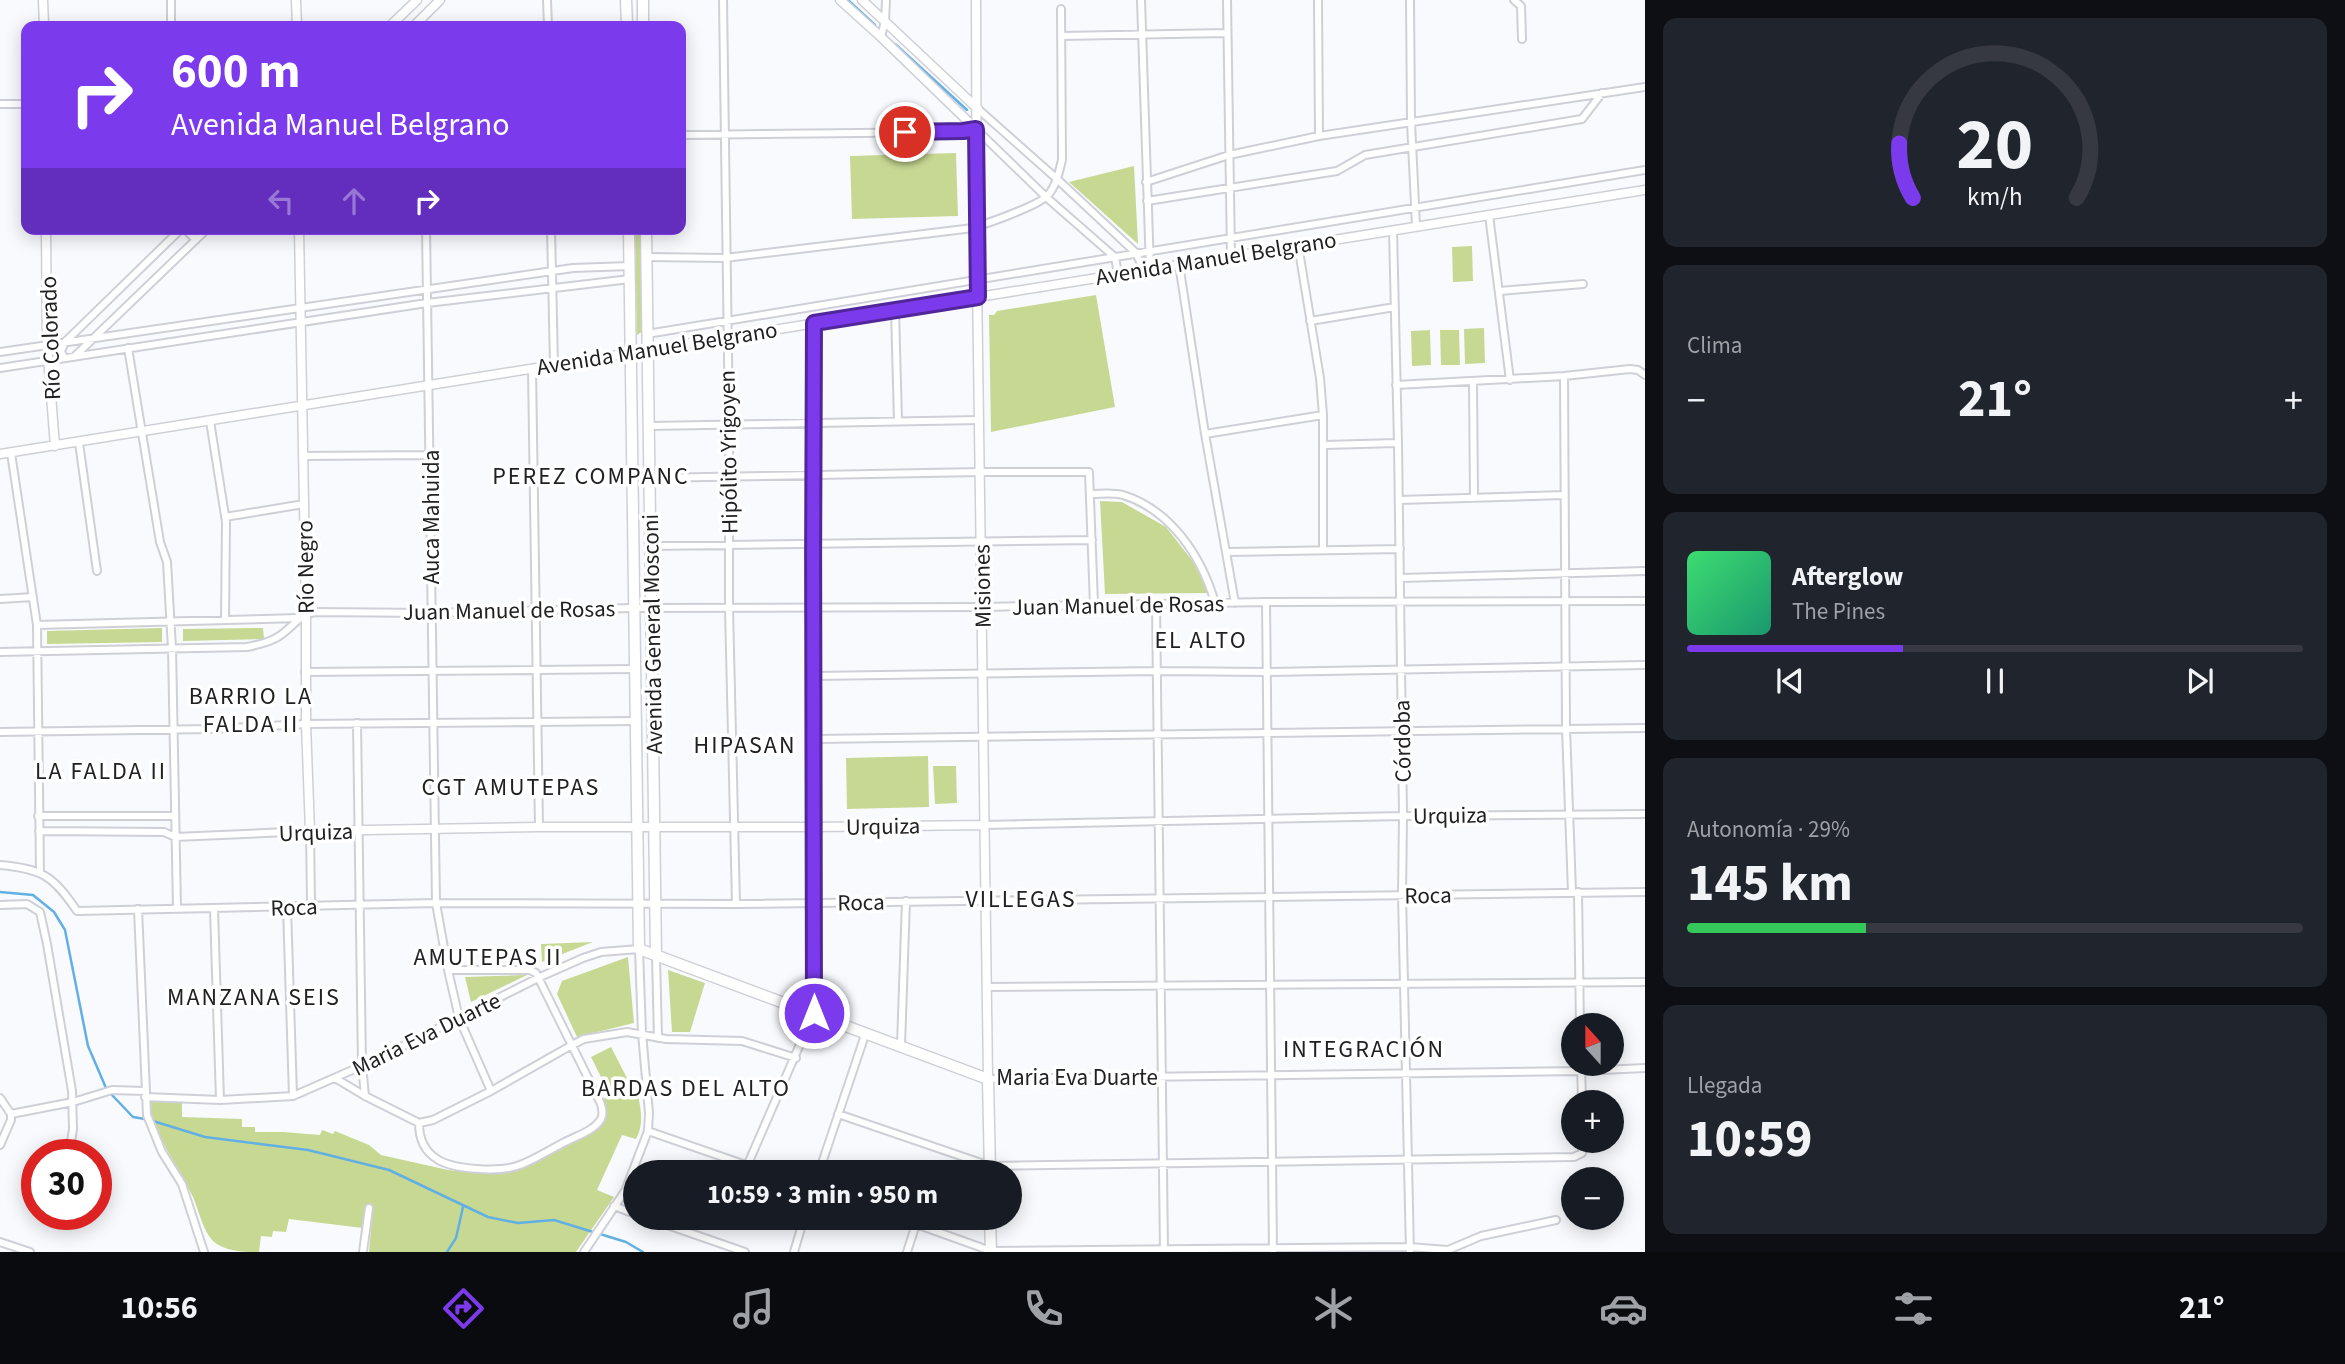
<!DOCTYPE html>
<html lang="es">
<meta charset="utf-8">
<style>
body{margin:0;font-family:"Source Sans 3",sans-serif;background:#20242c;color:#f1f3f6;height:100vh;display:flex;flex-direction:column;font-size:26px;white-space:nowrap}
*{box-sizing:border-box;margin:0}
p{font-size:23px;color:#9ea1a6}
.icon{flex:none;width:38px;height:38px;fill:none;stroke:currentColor;stroke-width:2;stroke-linecap:round;stroke-linejoin:round}
.map{position:relative;flex:1;overflow:hidden}
.panel{display:flex;flex-direction:column;gap:18px;padding:18px;background:#0d0f14;width:700px}
.panel>*{flex:none}
.hud{position:absolute;left:21px;top:21px;width:665px;height:214px;border-radius:14px;box-shadow:0 4px 18px #0003;background:#7c3aed;color:#fff;overflow:hidden}
.needle{width:46px;rotate:339deg}
.fabs{position:absolute;left:1561px;top:1013px;display:grid;gap:14px}
.fabs a{display:grid;place-items:center;width:63px;height:63px;border-radius:50%;background:#171b24;box-shadow:0 4px 18px #0003;font-size:35px}
.speed{position:absolute;left:21px;top:1139px;display:flex;gap:14px;font-size:35px;font-weight:700;text-align:center}
.speed>*{display:grid;place-content:center;width:91px;height:91px;border-radius:50%;background:#171b24;box-shadow:0 4px 18px #0003;line-height:1}
.speed .limit{border:10px solid #d22;background:#fff;color:#111}
.pin{position:absolute;display:grid;place-items:center;width:60px;height:60px;color:#fff;margin:-30px;border:4px solid #fff;border-radius:50%;box-shadow:0 2px 7px #0007}
.me{position:absolute;width:77px;margin:-38px;rotate:0deg;stroke-linejoin:round;filter:drop-shadow(0 0 5px #0008)}
.turn{display:flex;align-items:center;gap:24px;height:147px;padding:0 35px;font-size:32px}
.turn .icon{width:91px;height:91px;stroke-width:2.5}
.turn b{display:block;font-size:49px;line-height:60px}
.lanes{display:flex;align-items:center;height:66px;padding:0 35px;background:#0003;justify-content:center;gap:35px;direction:ltr}
.lanes .off{opacity:.35}
.big{font-size:52px;font-weight:700;line-height:1.1}
.panel .card{flex:1;display:flex;flex-direction:column;justify-content:center;gap:10px;min-width:0;padding:0 24px;border-radius:14px;background:#20242c}
.panel .dial{align-items:center;gap:0}
.dial svg{height:182px;overflow:visible;fill:none;stroke:#363941;stroke-width:7;stroke-linecap:round;text-anchor:middle}
.dial text{fill:#f1f3f6;stroke:none}
.song{display:flex;align-items:center;gap:21px}
.cover{width:84px;height:84px;border-radius:10px;background:linear-gradient(135deg,hsl(140 70% 55%),hsl(160 70% 35%))}
.played{height:7px;border-radius:4px;background:linear-gradient(90deg,#7c3aed 35%,#363941 35%)}
.keys{display:flex;justify-content:space-around;direction:ltr}
.heat{display:flex;justify-content:space-between;align-items:center;font-size:38px;direction:ltr}
.charge{height:10px;border-radius:5px;background:linear-gradient(90deg,#34c759 29%,#363941 0)}
.trip{position:absolute;left:623px;top:1160px;width:399px;height:70px;border-radius:35px;background:#171b24;box-shadow:0 4px 18px #0003;font-weight:700;line-height:70px;text-align:center}
.menu{display:flex;height:112px;justify-content:space-around;align-items:center;background:#090b0e;color:#9ea1a6}
.menu .icon{width:49px;height:49px}
.menu .on{color:#7c3aed}
.menu b{font-size:32px;color:#f1f3f6}
main{display:flex;flex:1;min-height:0}
.map>svg:first-child{display:block}
</style>
<main>
<div class="map">
<svg width="1645" height="1252" viewBox="0 0 1645 1252">
<rect width="100%" height="100%" fill="#f9fafe"/>
<path fill="#c7d893" d="M956 153 958 216 852 219 850 156Z
M1134 166 1138 244 1069 182Z
M635 229H644L645 330 637 335Z
M1472 246 1473 281 1453 282 1452 247Z
M1096 295 1115 407 991 432 989 315H994L997 311Z
M1484 328 1485 363 1465 364 1464 329Z
M1430 330 1431 365 1412 366 1411 331Z
M1440 330H1459L1460 365H1441Z
M1100 501 1122 502 1166 527 1194 563 1210 593 1105 594Z
M162 628V642L47 644V631Z
M263 628 264 639 183 641V629Z
M928 756 929 807 847 809 846 758Z
M933 766H956L957 803 935 804Z
M593 942 542 962 541 944Z
M628 957 634 1023 577 1037 557 994 562 981Z
M668 970 705 983 690 1032H672Z
M527 975 471 1002 465 977Z
M611 1047 628 1080 607 1089 591 1057Z
M635 1082C639 1101 646 1121 636 1139L622 1135 597 1190 614 1197 576 1252H369L371 1229 289 1219 286 1232 273 1231 272 1237 261 1236 259 1252C245 1252 225 1252 213 1241 203 1231 199 1211 193 1197 177 1165 155 1136 147 1100L182 1102V1117L242 1119V1127H255V1132H283L320 1135 322 1130 333 1134 335 1131 369 1145 381 1155 448 1170 488 1174 519 1168 590 1132 605 1115 603 1099Z"/>
<g fill="none" stroke-linecap="round" stroke-linejoin="round">
<path stroke="#62b0e3" stroke-width="2.5" d="M848 0 875 25
M895 44 967 110
M0 892 33 895 54 912 65 930 88 1046 106 1088
M112 1095 133 1117 145 1119
M153 1121 205 1137 308 1150 389 1170 488 1217 518 1223 554 1220 593 1232
M600 1234 626 1242 643 1252
M447 1252 456 1238 463 1207"/>
<defs>
<path id="minor" d="M171 0V26
M547 0 548 26
M723 0 729 426V608L736 904
M1141 0 1150 269
M1227 0 1231 256
M1318 0 1319 136
M1410 0 1411 122 1416 226
M1514 0 1521 6 1522 39
M1061 36 1227 33
M881 37 885 21 886 0
M0 104H26
M978 109 1057 179 1136 253 1144 270
M681 135 957 132 976 129 1046 197 1109 252 1115 257 1118 274
M1146 182 1229 155 1319 136 1645 87
M1147 201 1337 171 1365 155 1582 119 1602 93
M1489 215 1510 380
M185 229 196 240
M426 229 436 903 448 970 459 1018 491 1091
M551 229 554 365
M1393 230 1398 443 1403 816 1402 895 1410 1252
M1298 245 1320 378 1323 415V548
M647 257 725 258 965 229C980 227 1037 206 1047 196 1056 187 1059 172 1062 160L1061 9
M1179 264 1205 434 1235 603
M1500 291 1583 284
M895 310 898 421
M1310 321 1395 307
M647 334 1645 170
M128 348 160 542 167 562 172 648 177 908
M0 352 573 268 630 266
M76 355 207 229
M64 358 61 351 65 342 181 229
M0 368 427 303 630 279
M532 369 539 827
M1564 376 1566 728 1572 892
M1473 383 1474 498
M1396 385 1564 376 1630 369 1638 370 1645 375
M210 421 226 522 225 620
M649 426 979 420
M1205 434 1323 415
M79 443 97 571
M1324 445 1398 443
M11 453 37 625 40 873
M303 456 431 455
M650 478 980 472H1089L1094 605
M1090 494C1101 494 1112 492 1123 495 1171 510 1202 557 1215 603
M1399 500 1563 495
M225 517 304 504
M651 546 1092 540
M1227 552 1400 549
M1400 578 1645 571
M0 599 33 597
M1266 602 1273 1252
M1156 604 1164 1252
M37 625 299 618
M0 652 247 647C257 645 267 643 276 638 290 631 298 615 314 612L431 613 634 608 982 607 1266 602 1645 601
M305 672 635 669
M814 676 1157 671 1267 672 1645 665
M357 723 362 1065 365 1096
M0 732 211 729 306 724 636 721
M815 739 1645 728
M38 816H175
M985 825 1403 816 1645 814
M39 831 164 832 175 837 310 831 311 905
M0 865C43 869 53 876 77 911L436 903 736 904 1645 892
M1578 892 1580 1026
M0 905 27 904 40 912 47 944 72 1091 73 1129 69 1155
M287 907 293 1096
M138 909 147 1115 162 1152 182 1184 204 1252
M214 909 220 1100
M656 956 658 1038
M987 987 1645 982
M901 1045 906 901
M1581 1064 1582 1102
M335 1078 365 1096 419 1123 433 1120 491 1091 572 1045 584 1039 627 1032 666 1039 742 1041 796 1058
M988 1079 1581 1071 1645 1068
M145 1097 220 1100 293 1096 375 1060 540 977 583 958 601 952 639 949 642 1033 649 1113 648 1131 625 1191 584 1252
M0 1098 11 1114 73 1102 112 1090 145 1091
M838 1114 990 1166 1574 1157 1582 1153 1583 1141
M419 1123C419 1138 424 1151 437 1159 453 1170 499 1172 517 1166 533 1161 549 1150 565 1142 576 1136 594 1131 601 1119 604 1114 602 1109 601 1104L536 973 530 970H448
M648 1131 766 1172
M0 1145 11 1120V1114
M747 1166 814 1012 815 739 812 475 814 323
M819 1172 866 1032
M614 1206 635 1214
M647 1218 745 1252
M899 1218 991 1251 1409 1247 1448 1250 1481 1236 1556 1220
M0 1242 30 1252
M363 1252 369 1208
M794 1252 804 1218
M907 1252 916 1224"/>
<path id="tertiary" d="M43 0 44 26
M296 0 297 26
M840 0 881 37 976 129
M862 0 978 109
M976 0 977 280 988 1079
M390 26 417 0
M414 26 440 0
M46 229 47 345 55 446
M299 229 306 614V724L310 831 539 827H814L985 825
M0 454 1645 190"/>
<path id="secondary" d="M626 0 627 26
M643 0V26
M629 229 639 949 988 1079 990 1172
M646 229 656 956
M990 1218 991 1252"/>
</defs>
<use href="#minor" stroke="#cfd0d7" stroke-width="10"/>
<use href="#tertiary" stroke="#cfd0d7" stroke-width="11"/>
<use href="#secondary" stroke="#cfd0d7" stroke-width="13"/>
<use href="#minor" stroke="#fff" stroke-width="6"/>
<use href="#tertiary" stroke="#fff" stroke-width="8"/>
<use href="#secondary" stroke="#fff" stroke-width="10"/>
</g>
<g fill="none" stroke-linecap="round" stroke-linejoin="round">
<defs>
<path id="route" d="M814 1013C814 783 812 553 814 323L978 297 976 129 963 131 905 132"/>
</defs>
<use href="#route" stroke="#51269a" stroke-width="18"/>
<use href="#route" stroke="#7c3aed" stroke-width="12"/>
</g>
<g text-anchor="middle" stroke-width="7" stroke-linejoin="round" paint-order="stroke">
<g font-size="23" fill="#212123" stroke="#fff">
<text transform="translate(1216 258) rotate(-9)" y="8">Avenida Manuel Belgrano</text>
<text transform="translate(50 338) rotate(-92)" y="8">Río Colorado</text>
<text transform="translate(657 348) rotate(-9)" y="8">Avenida Manuel Belgrano</text>
<text transform="translate(728 452) rotate(-91)" y="8">Hipólito Yrigoyen</text>
<text transform="translate(431 517) rotate(-90)" y="8">Auca Mahuida</text>
<text transform="translate(305 567) rotate(-91)" y="8">Río Negro</text>
<text transform="translate(982 586) rotate(-91)" y="8">Misiones</text>
<text transform="translate(1118 605) rotate(-1)" y="8">Juan Manuel de Rosas</text>
<text transform="translate(509 610) rotate(-1)" y="8">Juan Manuel de Rosas</text>
<text transform="translate(652 634) rotate(-91)" y="8">Avenida General Mosconi</text>
<text transform="translate(1402 741) rotate(-91)" y="8">Córdoba</text>
<text transform="translate(1450 815) rotate(-1)" y="8">Urquiza</text>
<text transform="translate(883 826) rotate(-1)" y="8">Urquiza</text>
<text transform="translate(316 832) rotate(-2)" y="8">Urquiza</text>
<text transform="translate(1428 895) rotate(-1)" y="8">Roca</text>
<text transform="translate(861 902) rotate(-1)" y="8">Roca</text>
<text transform="translate(294 907) rotate(-2)" y="8">Roca</text>
<text transform="translate(426 1034) rotate(-26)" y="8">Maria Eva Duarte</text>
<text x="1077" y="1085">Maria Eva Duarte</text>
</g>
<g font-size="24" letter-spacing="2" fill="#212123" stroke="#fff">
<text x="591" y="484">PEREZ COMPANC</text>
<text x="1201" y="648">EL ALTO</text>
<text x="251" y="704">BARRIO LA<tspan x="251" dy="28">FALDA II</tspan></text>
<text x="745" y="753">HIPASAN</text>
<text x="101" y="779">LA FALDA II</text>
<text x="511" y="795">CGT AMUTEPAS</text>
<text x="1021" y="907">VILLEGAS</text>
<text x="488" y="965">AMUTEPAS II</text>
<text x="254" y="1005">MANZANA SEIS</text>
<text x="1364" y="1057">INTEGRACIÓN</text>
<text x="686" y="1096">BARDAS DEL ALTO</text>
</g>
</g>
</svg>
<div class="fabs">
<a><svg class="needle" viewBox="-14 -14 28 28"><path d="M0-13l5 13h-10z" fill="#e53935"/><path d="M0 13l5-13h-10z" fill="#9ea1a6"/></svg></a>
<a>+</a>
<a>−</a>
</div>
<div class="speed"><div class="limit">30</div></div>
<div class="pin" style="left:905px;top:132px;background:#d93025"><svg class="icon" aria-label="arrive" viewBox="0 0 24 24"><path d="M6 21V4h12l-3 4 3 4H6"/></svg></div>
<svg class="me" style="left:814px;top:1013px" viewBox="-20 -20 40 40"><circle r="17" fill="#7c3aed" stroke="#fff" stroke-width="3"/><path d="M0-11L8 9 0 5-8 9z" fill="#fff"/></svg>
<div class="trip">10:59 · 3 min · 950 m</div>
<div class="hud">
<div class="turn"><svg class="icon" aria-label="right" viewBox="0 0 24 24"><path d="M7 20v-9h11M14 6l5 5-5 5"/></svg><div><b>600 m</b>Avenida Manuel Belgrano</div></div>
<div class="lanes"><svg class="icon off" aria-label="left" viewBox="0 0 24 24"><path d="M17 20v-9H6M10 6l-5 5 5 5"/></svg><svg class="icon off" aria-label="ahead" viewBox="0 0 24 24"><path d="M12 20V5M6 11l6-6 6 6"/></svg><svg class="icon" aria-label="right" viewBox="0 0 24 24"><path d="M7 20v-9h11M14 6l5 5-5 5"/></svg></div>
</div>
</div>
<section class="panel">
<div class="card dial"><svg viewBox="0 0 100 80">
<path d="M14 69A42 42 0 1 1 86 69"/>
<path d="M14 69A42 42 0 0 1 8 45" stroke="#7c3aed"/>
<text x="50" y="56" font-size="32" font-weight="700">20</text>
<text x="50" y="72" font-size="11">km/h</text>
</svg></div>
<div class="card"><p>Clima</p>
<div class="heat"><a>−</a><b class="big">21°</b><a>+</a></div>
</div>
<div class="card">
<div class="song"><i class="cover"></i><div><b>Afterglow</b><p>The Pines</p></div></div>
<div class="played"></div>
<div class="keys"><svg class="icon" aria-label="previous" viewBox="0 0 24 24"><path d="M18 5L8 12l10 7zM5 5v14"/></svg><svg class="icon" aria-label="pause" viewBox="0 0 24 24"><path d="M8 5v14M16 5v14"/></svg><svg class="icon" aria-label="next" viewBox="0 0 24 24"><path d="M6 5l10 7-10 7zM19 5v14"/></svg></div>
</div>
<div class="card"><p>Autonomía · 29%</p><b class="big">145 km</b><div class="charge"></div></div>
<div class="card"><p>Llegada</p><b class="big">10:59</b></div>
</section>
</main>
<nav class="menu">
<b>10:56</b>
<svg class="icon on" aria-label="directions" viewBox="0 0 24 24"><path d="M12 3l9 9-9 9-9-9zM9 14v-3h6M13 9l2 2-2 2"/></svg>
<svg class="icon" aria-label="music" viewBox="0 0 24 24"><path d="M9 18V5l10-2v13"/><circle cx="6" cy="18" r="3"/><circle cx="16" cy="16" r="3"/></svg>
<svg class="icon" aria-label="phone" viewBox="0 0 24 24"><path d="M5 4h4l2 5-3 2q2 4 5 5l2-3 5 2v4C11 20 4 13 5 4z"/></svg>
<svg class="icon" aria-label="climate" viewBox="0 0 24 24"><path d="M12 3v18M4 7l16 10M4 17L20 7"/></svg>
<svg class="icon" aria-label="car" viewBox="0 0 24 24"><path d="M5 17H2v-5l4-1 3-4h7l3 4 3 1v5h-3M9 17h6M6 11h13"/><circle cx="7" cy="17" r="2"/><circle cx="17" cy="17" r="2"/></svg>
<svg class="icon" aria-label="filters" viewBox="0 0 24 24"><path d="M4 7h16M4 17h16"/><circle cx="9" cy="7" r="2"/><circle cx="15" cy="17" r="2"/></svg>
<b>21°</b>
</nav>
